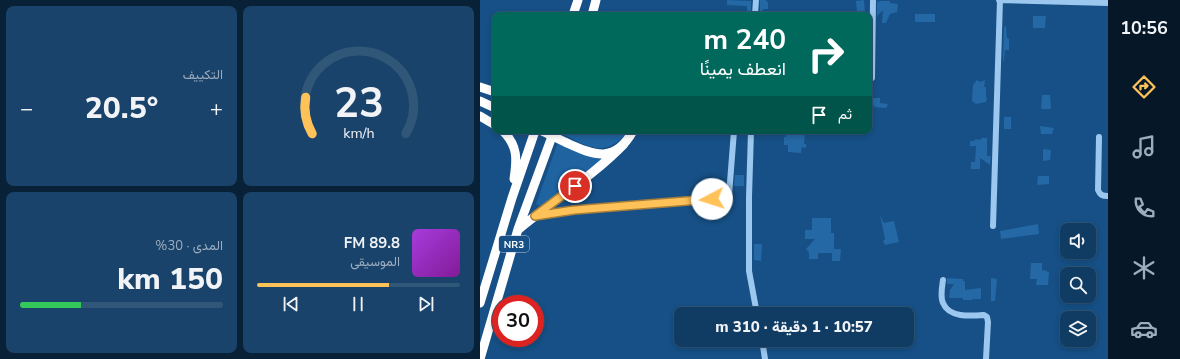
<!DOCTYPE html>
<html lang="ar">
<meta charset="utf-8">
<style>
body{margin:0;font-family:"Nunito Sans",Vazirmatn,sans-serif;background:#19436a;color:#f1f3f6;direction:rtl;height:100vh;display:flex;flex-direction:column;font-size:15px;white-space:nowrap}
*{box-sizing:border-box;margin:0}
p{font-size:13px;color:#9cadbf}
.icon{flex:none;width:22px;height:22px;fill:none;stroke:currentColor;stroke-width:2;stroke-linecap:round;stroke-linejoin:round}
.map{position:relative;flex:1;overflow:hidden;direction:ltr}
.drawer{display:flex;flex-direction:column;gap:6px;padding:6px;background:#092137;width:480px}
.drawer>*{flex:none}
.banner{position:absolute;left:12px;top:12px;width:380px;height:122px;border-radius:8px;box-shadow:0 2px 6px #0003,0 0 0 1px #305678;direction:rtl;background:#00695c;color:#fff;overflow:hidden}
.controls{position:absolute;left:580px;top:223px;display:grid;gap:8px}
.controls a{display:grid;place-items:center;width:36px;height:36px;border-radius:8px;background:#103c64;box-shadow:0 2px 6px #0003,0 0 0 1px #305678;font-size:20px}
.speed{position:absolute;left:12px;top:295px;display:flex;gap:8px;font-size:20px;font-weight:700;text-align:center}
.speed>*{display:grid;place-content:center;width:52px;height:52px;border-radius:50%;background:#103c64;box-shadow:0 2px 6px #0003,0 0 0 1px #305678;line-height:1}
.speed .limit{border:6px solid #d22;background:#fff;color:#111}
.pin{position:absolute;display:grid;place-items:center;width:34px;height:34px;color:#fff;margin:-17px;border:2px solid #fff;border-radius:50%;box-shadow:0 1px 4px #0007}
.me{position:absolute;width:44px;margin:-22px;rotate:265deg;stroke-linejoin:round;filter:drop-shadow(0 0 3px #0008)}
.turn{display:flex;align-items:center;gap:14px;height:84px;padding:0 20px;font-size:18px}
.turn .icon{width:52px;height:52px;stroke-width:2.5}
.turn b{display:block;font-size:28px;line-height:34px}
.then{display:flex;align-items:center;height:38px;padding:0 20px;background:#0003;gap:8px;font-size:15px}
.big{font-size:30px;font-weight:800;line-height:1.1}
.drawer .tile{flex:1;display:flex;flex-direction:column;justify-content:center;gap:6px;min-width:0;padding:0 14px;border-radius:8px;background:#19436a}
.drawer .dial{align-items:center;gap:0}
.dial svg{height:104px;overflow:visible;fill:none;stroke:#305678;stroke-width:7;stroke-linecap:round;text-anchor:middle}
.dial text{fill:#f1f3f6;stroke:none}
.song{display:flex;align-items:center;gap:12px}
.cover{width:48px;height:48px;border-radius:6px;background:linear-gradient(135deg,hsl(280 70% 55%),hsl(290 70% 35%))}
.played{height:4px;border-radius:2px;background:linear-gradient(90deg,#ffc259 65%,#305678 65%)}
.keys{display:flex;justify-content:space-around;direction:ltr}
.heat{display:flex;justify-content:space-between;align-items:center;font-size:22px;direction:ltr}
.charge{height:6px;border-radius:3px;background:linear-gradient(90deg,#34c759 30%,#305678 0)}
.drawer .tiles{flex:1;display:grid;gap:6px;grid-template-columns:repeat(2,1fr)}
.trip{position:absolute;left:194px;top:307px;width:240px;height:40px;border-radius:8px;background:#103c64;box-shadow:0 2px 6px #0003,0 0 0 1px #305678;font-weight:800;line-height:40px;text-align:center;direction:rtl}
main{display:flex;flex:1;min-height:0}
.tabs{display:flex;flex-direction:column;width:72px;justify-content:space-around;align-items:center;background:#061828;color:#9cadbf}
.tabs .icon{width:28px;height:28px}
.tabs .current{color:#ffc259}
.tabs b{font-size:18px;color:#f1f3f6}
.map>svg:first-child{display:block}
</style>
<main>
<nav class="tabs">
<b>10:56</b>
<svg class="icon current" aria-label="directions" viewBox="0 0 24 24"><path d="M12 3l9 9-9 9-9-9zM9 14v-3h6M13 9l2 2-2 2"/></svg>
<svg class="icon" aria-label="music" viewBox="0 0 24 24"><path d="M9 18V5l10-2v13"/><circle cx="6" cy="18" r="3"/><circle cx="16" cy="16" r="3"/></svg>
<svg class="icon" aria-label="phone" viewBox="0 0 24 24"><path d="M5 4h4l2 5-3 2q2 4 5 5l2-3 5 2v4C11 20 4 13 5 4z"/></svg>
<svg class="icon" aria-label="climate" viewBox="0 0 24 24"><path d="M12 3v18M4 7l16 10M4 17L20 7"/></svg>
<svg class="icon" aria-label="car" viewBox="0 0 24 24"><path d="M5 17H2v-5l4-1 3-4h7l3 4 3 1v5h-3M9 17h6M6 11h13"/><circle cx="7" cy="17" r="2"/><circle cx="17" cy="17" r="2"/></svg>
</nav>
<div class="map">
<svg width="628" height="359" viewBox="0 0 628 359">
<rect width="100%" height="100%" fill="#165086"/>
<path fill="#1f63a0" d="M80 131H148C144 137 140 141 134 144 116 155 96 140 80 133Z
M78 142 126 158 61 207 56 204Z"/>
<path fill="#2468a5" d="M247 0 271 1V13H267V6L247 5Z
M280 0H286L288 3V9H283L282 15H280Z
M384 0 385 12H377L376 1Z
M400 1H410V3L418 4 417 12 410 14 406 23H402L403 10 397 16V2Z
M435 14H455V22H435Z
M553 16H566L565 28H553Z
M526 26 527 38 529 39V50H525L524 61H523L524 27Z
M497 80 500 82 505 80 504 87H506V97L507 98 506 102 496 104 492 101 493 85Z
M562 95H570L571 109H561Z
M389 98H400V103L408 104 406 108 394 107V105H389Z
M524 117H531V129H524Z
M560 126 574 128 572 134H561Z
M307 131H325L324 144H326V148L322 147 321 153 308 152V145H304V137H306Z
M501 138H507V156H511L510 165 500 158V169H491V162H495L496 146H490V141H495V139L501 140Z
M563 149 571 150 570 160 563 161Z
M255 175H264V186H254Z
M558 176H569V184L557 185Z
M400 215 404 223 414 221 419 242 405 245 403 241 405 239Z
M332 218H351V233H354V249H361L360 261H352V253H338V259H329V252L326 249 335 239H325V230H332Z
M558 224 559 234 521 239 520 231Z
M274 244H282L281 261 274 260Z
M551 263H562V270L567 271V272H569L568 285H556L557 279H550Z
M467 278 483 279V281H485V290L501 288V299H492V300H483V298H469L470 290 474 284H467Z
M511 278 517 279 515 301H511Z"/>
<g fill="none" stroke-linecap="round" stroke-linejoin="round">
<path stroke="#9cc7ee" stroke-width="6" d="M519 0 628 3
M275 15 276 0
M389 80 392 78 393 0
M271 131 269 197V271L277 314
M619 137 618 190C620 195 622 196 628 196
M57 215 94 211 246 198 249 195 254 131
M513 226 520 0
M463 280C462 287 460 297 463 303 469 318 491 316 504 315L507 317 508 322 506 359
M282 340 285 359"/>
<path stroke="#fff" stroke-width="9" d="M93 15 98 0
M112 15 116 0
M0 87 15 92
M0 101 15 108
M0 116 15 125
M23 131C38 146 37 159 34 179
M87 143C115 156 135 163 153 131
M39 229C74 200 113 176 144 144
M0 303 32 198 55 131
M0 359 38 229 74 131"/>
<path stroke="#fff" stroke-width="9" d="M62 131 87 143"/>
</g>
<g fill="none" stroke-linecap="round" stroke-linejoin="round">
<defs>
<path id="route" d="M95 186 55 216 94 210 232 199"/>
</defs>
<use href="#route" stroke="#a67e3a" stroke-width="10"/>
<use href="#route" stroke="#ffc259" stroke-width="7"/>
</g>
<g text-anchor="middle" stroke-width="4" stroke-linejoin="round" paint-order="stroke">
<rect fill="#165086" stroke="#b9cadb" stroke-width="1" x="19" y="236" width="30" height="16" rx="3"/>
<g font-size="10" font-weight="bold" fill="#fff">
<text x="34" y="248">NR3</text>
</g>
</g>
</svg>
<div class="controls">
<a><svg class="icon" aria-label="sound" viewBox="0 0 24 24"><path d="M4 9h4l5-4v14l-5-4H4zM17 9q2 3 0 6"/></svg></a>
<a><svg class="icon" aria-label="search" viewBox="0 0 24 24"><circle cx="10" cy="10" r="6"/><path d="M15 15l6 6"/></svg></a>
<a><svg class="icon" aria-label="layers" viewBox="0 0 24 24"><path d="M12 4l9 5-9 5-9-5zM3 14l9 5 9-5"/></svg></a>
</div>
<div class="speed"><div class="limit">30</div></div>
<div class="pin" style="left:95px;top:186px;background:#d93025"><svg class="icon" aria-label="arrive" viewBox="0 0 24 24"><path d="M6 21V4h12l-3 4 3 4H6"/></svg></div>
<svg class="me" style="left:232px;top:199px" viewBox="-20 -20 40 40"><circle r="19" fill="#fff"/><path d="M0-13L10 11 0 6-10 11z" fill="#ffc259"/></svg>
<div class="trip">10:57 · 1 دقيقة · 310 m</div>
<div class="banner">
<div class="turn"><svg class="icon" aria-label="right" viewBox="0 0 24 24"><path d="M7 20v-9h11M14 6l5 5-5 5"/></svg><div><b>240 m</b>انعطف يمينًا</div></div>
<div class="then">ثم<svg class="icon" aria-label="arrive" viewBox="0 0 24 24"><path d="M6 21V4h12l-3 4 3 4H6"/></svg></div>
</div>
</div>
<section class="drawer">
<div class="tiles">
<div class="tile dial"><svg viewBox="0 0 100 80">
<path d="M14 69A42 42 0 1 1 86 69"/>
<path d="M14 69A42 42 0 0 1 9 41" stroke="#ffc259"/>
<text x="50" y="56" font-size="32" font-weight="700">23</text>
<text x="50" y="72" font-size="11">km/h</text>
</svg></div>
<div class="tile"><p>التكييف</p>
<div class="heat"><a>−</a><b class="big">20.5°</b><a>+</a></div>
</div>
<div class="tile">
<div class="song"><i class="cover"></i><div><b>89.8 FM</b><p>الموسيقى</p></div></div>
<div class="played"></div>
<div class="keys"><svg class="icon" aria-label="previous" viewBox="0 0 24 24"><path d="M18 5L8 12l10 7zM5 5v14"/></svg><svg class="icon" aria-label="pause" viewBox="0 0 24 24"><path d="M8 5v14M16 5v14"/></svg><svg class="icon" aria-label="next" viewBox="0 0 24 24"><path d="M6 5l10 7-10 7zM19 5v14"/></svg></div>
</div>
<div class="tile"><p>المدى · 30%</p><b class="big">150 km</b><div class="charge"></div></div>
</div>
</section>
</main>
